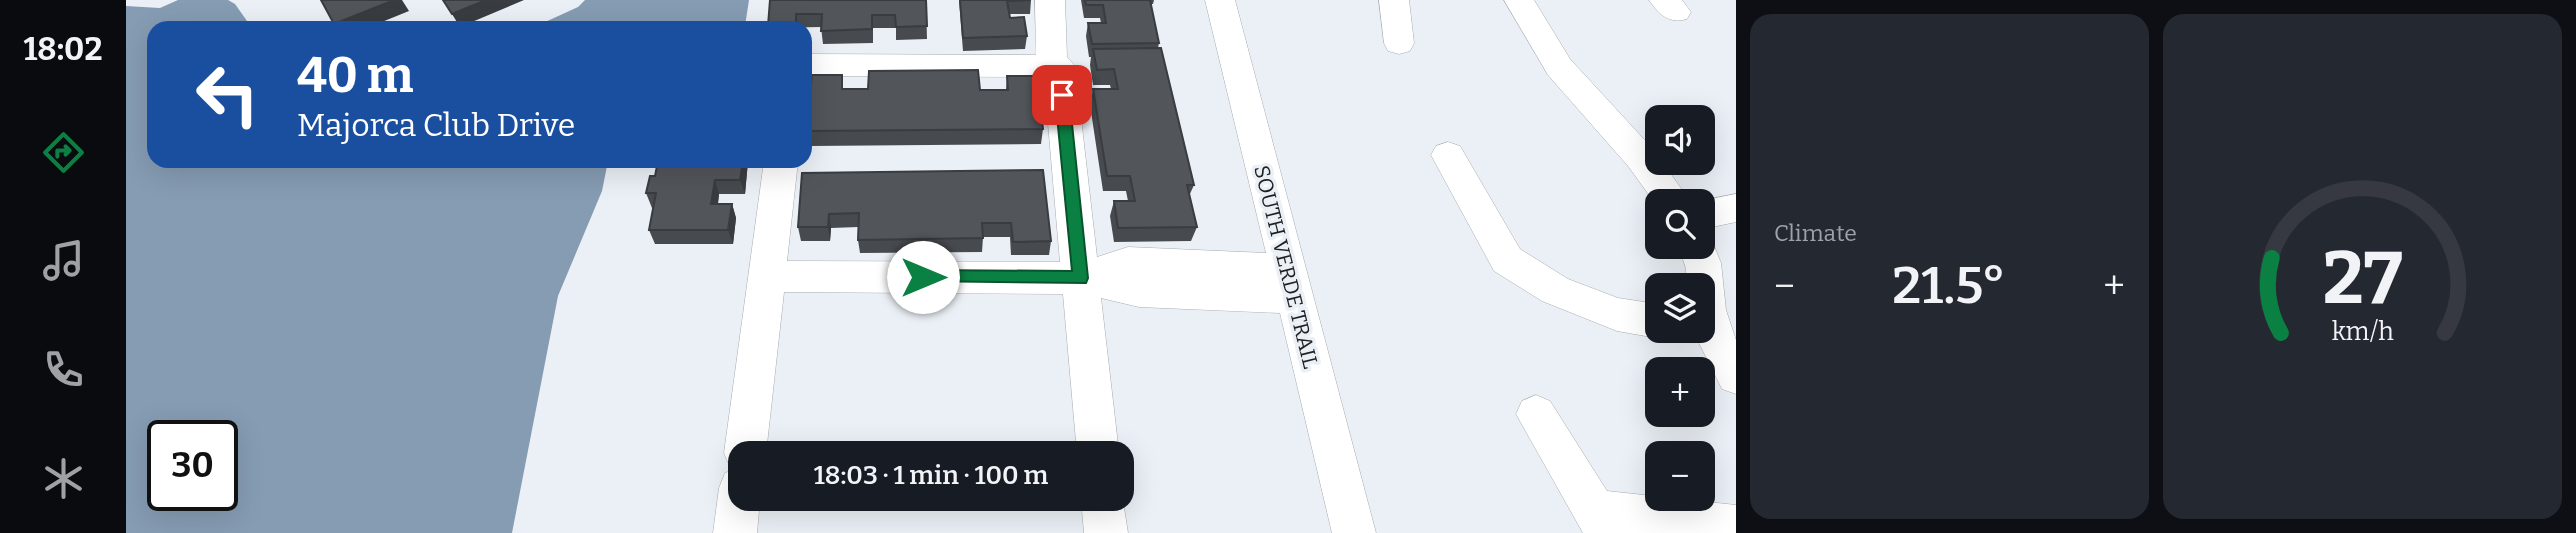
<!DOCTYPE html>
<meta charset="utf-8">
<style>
body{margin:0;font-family:Bitter,serif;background:#242831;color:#f1f3f6;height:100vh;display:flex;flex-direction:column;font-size:26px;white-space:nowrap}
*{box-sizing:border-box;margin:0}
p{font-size:23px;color:#9ea1a6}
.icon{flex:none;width:38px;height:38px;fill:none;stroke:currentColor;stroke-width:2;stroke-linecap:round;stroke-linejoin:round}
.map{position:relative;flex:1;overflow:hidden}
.details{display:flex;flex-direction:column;gap:14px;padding:14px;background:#0d0f14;width:840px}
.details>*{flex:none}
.guide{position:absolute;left:21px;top:21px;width:665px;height:147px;border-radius:21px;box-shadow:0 7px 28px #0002;background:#1a4fa0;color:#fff;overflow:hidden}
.tools{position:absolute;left:1519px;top:105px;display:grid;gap:14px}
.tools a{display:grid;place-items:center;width:70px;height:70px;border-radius:14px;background:#171b24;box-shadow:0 7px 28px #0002;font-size:35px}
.speed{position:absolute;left:21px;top:420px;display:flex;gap:14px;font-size:35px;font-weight:700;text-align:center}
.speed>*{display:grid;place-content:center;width:91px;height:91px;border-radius:50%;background:#171b24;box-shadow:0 7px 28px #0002;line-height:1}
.speed .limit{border:4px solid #111;border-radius:10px;background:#fff;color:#111}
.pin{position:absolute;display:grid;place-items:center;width:60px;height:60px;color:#fff;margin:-30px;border-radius:14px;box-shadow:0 4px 10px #0006}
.me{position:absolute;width:77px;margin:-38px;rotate:90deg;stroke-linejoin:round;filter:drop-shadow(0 0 5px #0008)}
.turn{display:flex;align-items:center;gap:24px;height:147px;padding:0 35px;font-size:32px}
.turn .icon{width:91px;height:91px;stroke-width:2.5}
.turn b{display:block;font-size:49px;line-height:60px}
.big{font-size:52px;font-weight:600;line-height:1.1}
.details .widget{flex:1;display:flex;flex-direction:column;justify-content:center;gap:10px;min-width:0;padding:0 24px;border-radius:21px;background:#242831}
.details .dial{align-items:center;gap:0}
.dial svg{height:182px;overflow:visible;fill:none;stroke:#363941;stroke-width:7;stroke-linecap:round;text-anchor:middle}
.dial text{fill:#f1f3f6;stroke:none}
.heat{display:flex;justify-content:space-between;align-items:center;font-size:38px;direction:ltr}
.details .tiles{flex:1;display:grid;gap:14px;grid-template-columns:repeat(2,1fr)}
.trip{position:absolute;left:602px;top:441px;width:406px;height:70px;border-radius:21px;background:#171b24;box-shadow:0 7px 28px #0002;font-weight:600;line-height:70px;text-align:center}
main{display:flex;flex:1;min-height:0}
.dock{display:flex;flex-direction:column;width:126px;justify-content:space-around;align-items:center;background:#090b0e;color:#9ea1a6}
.dock .icon{width:49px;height:49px}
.dock .selected{color:#0b8043}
.dock b{font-size:32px;color:#f1f3f6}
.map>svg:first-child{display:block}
</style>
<main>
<nav class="dock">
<b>18:02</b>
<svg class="icon selected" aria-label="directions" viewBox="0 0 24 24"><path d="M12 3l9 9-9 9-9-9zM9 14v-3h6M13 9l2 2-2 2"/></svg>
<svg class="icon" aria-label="music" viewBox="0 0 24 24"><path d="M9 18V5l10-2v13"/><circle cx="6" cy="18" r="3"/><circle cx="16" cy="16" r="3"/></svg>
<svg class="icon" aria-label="phone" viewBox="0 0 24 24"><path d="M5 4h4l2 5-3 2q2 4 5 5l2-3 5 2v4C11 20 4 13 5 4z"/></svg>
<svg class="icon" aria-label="climate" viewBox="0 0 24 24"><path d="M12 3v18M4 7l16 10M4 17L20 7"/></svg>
</nav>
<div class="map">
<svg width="1610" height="533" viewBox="0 0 1610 533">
<rect width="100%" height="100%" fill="#ebf0f6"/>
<path fill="#869cb3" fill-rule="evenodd" d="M52 0H102L109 4 126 28H28V161H482L476 191 432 296 386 533H0V6L34 8ZM37 436H96V495H37Z
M459 0H623L619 26 581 23 567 28H406L452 7Z"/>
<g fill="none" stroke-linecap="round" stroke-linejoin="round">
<defs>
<path id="minor" d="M909 0H939L941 57 949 66 971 257 1002 247 1140 253 1079 0H1109L1250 533H1206L1154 313 1013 307 975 298 993 453H951L937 294 658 292 640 453H614V499H634L631 533H587L593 488 599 473 609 469 604 467 598 453 638 161H672L661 261 934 262 918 77 679 76V54L910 55Z
M1253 0H1283L1288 43 1284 51 1273 54 1262 51 1258 43Z
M1378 0H1408L1444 59 1526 148 1531 155V163H1537L1564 201H1531V206L1502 166 1422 75Z
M1523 0H1556L1565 12 1561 19C1543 24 1533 15 1523 0Z
M1322 142 1334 146 1394 249 1442 279 1492 298 1531 304V331L1545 333 1531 338 1491 331 1416 301 1368 271 1305 155 1310 146Z
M1610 194V222L1577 229 1575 201Z
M1577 234 1584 236 1595 263 1600 310 1610 340V394L1596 389 1567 331H1577V285H1560V269L1553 247H1577Z
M1410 395 1424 401 1481 491 1610 505V533H1457L1390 414 1396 401Z
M996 495 1002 533H958L955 499H996Z"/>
</defs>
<use href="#minor" stroke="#a7acb1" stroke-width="1"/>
<use href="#minor" fill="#fff" fill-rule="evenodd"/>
</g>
<path fill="#474a4e" d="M644 0H800L801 39 770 40V28H747V43L697 44 695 27 642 28Z
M833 0H905L904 14H883L884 18 901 36 899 49 837 51Z
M955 0H1028L1027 4H1025L1033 43 1032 48 1068 185 1063 196 1071 227 1065 241 988 242 984 216 988 201H1002L1000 191H977L964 105 967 89H985L984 85H967L964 65 965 57H963L960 36 962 23H975L974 18H958Z
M881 76 917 129 915 144 684 146 681 131 718 89 880 90Z
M622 161 619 194H593L592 204H606L610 218 607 244H529L523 230 528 208H526L520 193Z
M917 170 925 241 923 255H885L884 237H857L856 252 734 253 732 240V227L705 228 704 241H675L672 227 676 173Z"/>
<path fill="#393c40" d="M268 0H276L283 11 241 28H211L208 24Z
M360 0H398L334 27 326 14Z
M670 14 673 28H670Z
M617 161H622L619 194 614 180Z
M589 180 593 194 590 218 585 204Z
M606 204 610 218 607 244 602 230Z
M703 214 705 228 704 241 702 227Z"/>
<path fill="#52565b" stroke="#393c40" stroke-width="2" d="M195 0H268L208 24Z
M317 0H360L326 14Z
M644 0H800L801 26 770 27 769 15H746V29L695 31 696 14H670V25L642 26Z
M834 0H905L881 1 884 18 898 17 901 36 837 38Z
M959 0H1024L1033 43 966 44 962 23H980L977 5H960Z
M1035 48 1068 185H1061L1071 227 992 228 988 201H1009L1004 176H981L967 89H992L988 69 971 70 967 49Z
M852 70 854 90H882L881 76H911L917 129 681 131 686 75H716V89H742L743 71Z
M532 161H617L614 180H589L585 204H606L602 230H523L530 193H520L524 176H529Z
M917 170 925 241 887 242 885 223H856L857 238 732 240 733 213 703 214 702 227H672L676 173Z"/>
<path fill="#0b8043" stroke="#07532c" stroke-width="2" d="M936 90 943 95 962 278 960 283 792 281V272L797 270 946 271 929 95Z"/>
<g text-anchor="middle" stroke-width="7" stroke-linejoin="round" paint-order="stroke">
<g font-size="21" fill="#1e2022" stroke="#ebf0f6">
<text transform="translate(1160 267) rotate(76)" y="7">SOUTH VERDE TRAIL</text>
</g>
</g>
</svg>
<div class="tools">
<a><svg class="icon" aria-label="sound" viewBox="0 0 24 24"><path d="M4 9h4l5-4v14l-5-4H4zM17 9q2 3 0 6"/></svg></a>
<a><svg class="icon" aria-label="search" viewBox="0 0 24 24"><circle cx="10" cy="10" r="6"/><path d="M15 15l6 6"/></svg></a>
<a><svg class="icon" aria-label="layers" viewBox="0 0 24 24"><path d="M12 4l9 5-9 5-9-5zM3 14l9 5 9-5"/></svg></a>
<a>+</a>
<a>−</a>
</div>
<div class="speed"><div class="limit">30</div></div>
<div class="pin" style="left:936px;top:95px;background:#d93025"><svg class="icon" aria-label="arrive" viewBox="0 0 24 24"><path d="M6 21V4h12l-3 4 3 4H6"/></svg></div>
<svg class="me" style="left:797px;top:277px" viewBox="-20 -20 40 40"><circle r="19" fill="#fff"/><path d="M0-13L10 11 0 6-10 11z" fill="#0b8043"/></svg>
<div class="trip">18:03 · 1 min · 100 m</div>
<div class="guide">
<div class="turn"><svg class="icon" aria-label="left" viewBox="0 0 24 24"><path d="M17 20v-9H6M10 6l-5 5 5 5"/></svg><div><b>40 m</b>Majorca Club Drive</div></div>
</div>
</div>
<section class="details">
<div class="tiles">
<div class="widget"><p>Climate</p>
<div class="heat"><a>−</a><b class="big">21.5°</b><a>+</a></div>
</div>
<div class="widget dial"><svg viewBox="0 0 100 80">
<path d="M14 69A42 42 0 1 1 86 69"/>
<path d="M14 69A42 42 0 0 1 10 36" stroke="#0b8043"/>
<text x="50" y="56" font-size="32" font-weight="700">27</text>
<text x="50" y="72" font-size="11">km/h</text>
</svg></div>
</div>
</section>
</main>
